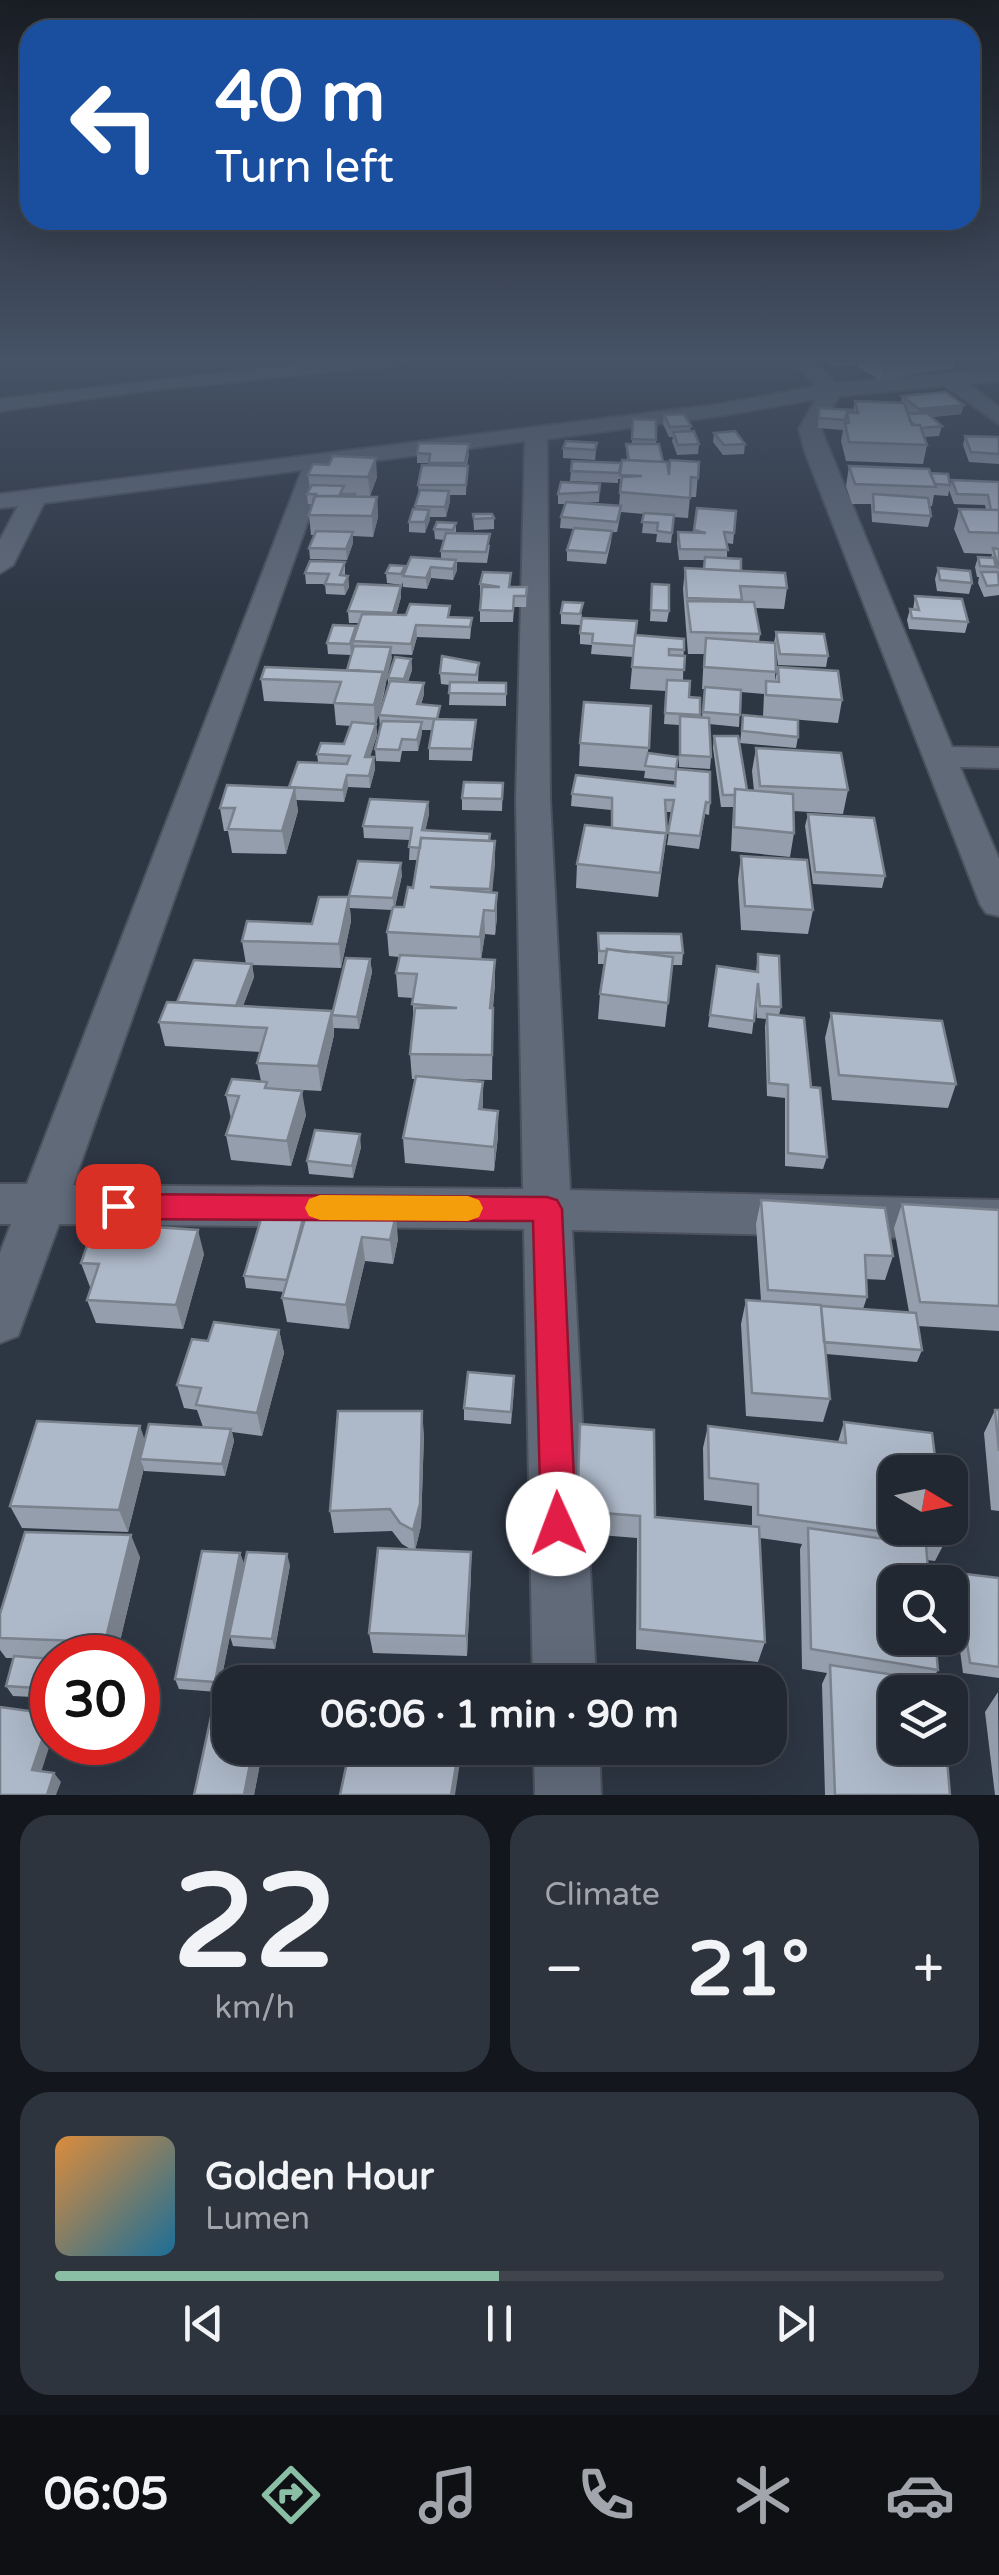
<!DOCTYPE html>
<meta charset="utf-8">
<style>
body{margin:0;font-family:"Varela Round",sans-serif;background:#2e343e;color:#f1f3f6;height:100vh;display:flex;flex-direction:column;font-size:38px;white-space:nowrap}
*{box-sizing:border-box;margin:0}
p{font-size:32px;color:#a2a6ac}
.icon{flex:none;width:55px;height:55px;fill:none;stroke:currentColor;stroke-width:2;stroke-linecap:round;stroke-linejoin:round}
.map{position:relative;height:1795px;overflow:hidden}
.side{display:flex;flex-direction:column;gap:20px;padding:20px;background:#13161c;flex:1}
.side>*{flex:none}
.top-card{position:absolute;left:20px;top:20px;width:960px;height:210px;border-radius:30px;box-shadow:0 10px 40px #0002,0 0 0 2px #3f444d;background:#1a4fa0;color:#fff;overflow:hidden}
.needle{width:65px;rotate:100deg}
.buttons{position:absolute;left:878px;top:1455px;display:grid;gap:20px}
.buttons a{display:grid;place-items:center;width:90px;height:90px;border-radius:20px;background:#222832;box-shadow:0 10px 40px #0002,0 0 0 2px #3f444d;font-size:50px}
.speed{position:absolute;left:30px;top:1635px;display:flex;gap:20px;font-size:50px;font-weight:700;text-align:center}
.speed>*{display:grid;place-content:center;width:130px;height:130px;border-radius:50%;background:#222832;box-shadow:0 10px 40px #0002,0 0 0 2px #3f444d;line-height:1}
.speed .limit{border:15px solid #d22;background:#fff;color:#111}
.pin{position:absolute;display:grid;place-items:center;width:85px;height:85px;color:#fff;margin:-42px;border-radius:20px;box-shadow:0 5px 15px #0006}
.me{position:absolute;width:110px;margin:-55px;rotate:358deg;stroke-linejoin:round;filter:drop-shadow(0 0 8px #0008)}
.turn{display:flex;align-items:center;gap:35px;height:210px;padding:0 30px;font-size:45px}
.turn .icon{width:130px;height:130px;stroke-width:2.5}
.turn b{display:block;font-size:70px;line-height:85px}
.big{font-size:75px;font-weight:700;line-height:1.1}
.side .card{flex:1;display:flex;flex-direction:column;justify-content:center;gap:15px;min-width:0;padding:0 35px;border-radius:30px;background:#2e343e}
.side .dial{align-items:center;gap:0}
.dial b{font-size:130px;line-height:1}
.song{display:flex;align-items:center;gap:30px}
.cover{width:120px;height:120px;border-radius:15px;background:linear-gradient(135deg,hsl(30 70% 55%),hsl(200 70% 35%))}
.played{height:10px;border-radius:5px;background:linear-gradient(90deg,#8abfa5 50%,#3f444d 50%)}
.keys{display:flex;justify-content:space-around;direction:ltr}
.heat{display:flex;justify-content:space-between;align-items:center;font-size:55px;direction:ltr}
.side .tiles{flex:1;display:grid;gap:20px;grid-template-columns:1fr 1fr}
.card:last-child{grid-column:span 2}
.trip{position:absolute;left:212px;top:1665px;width:575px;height:100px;border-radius:30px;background:#222832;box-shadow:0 10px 40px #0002,0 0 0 2px #3f444d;font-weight:700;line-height:100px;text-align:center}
.dock{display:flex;height:160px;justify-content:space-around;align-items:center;background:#0e1014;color:#a2a6ac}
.dock .icon{width:70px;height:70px}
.dock .active{color:#8abfa5}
.dock b{font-size:45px;color:#f1f3f6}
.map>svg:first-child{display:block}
</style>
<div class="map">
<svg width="999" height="1795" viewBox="0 0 999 1795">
<rect width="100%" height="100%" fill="#2d3643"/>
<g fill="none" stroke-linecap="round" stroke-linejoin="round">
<defs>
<path id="street" d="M338 359H407L397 365 152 390 0 411V399Z
M791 359H812L836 383 999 369V381L969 384 999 407V424L945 386 839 396 821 429 952 747 999 748V768L960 767 999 859V916L986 913 980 904 805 452 799 429 816 399 720 416 547 439 550 799 570 1190 999 1200V1240L572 1230 596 1682H533L524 1229 59 1224 18 1336 0 1343V1253L11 1224H0V1184H27L302 470 44 503 13 565 0 573V540L18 506 0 508V494L720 404 816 386ZM525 441 516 799 523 1189 73 1185 327 467Z
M534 1748H599L601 1795H535Z"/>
</defs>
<use href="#street" stroke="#4b525d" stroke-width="4"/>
<use href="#street" fill="#606a79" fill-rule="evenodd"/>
</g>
<path fill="#959eac" d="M821 359H955L953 368 880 380 857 366V364L832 367Z
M902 396 961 414 932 417 942 426 939 436 925 437 927 445 923 464 846 461 841 441 843 430 818 428 819 408 853 410 855 401 901 403Z
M664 415 691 426 690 431 699 444 698 454 677 455 672 441 673 437H669L663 424Z
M633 419 656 420V444L669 475 699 462 696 497H690L688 518 674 517 671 543 656 542 657 534 642 533 644 514 621 512 617 532H612L611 542 606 564 567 561V550L574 529 560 528 561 517 565 504H558V494L600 484 599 502 582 503 619 506 620 494H619L620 479H618V483L570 481 572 461 621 463 627 460 626 444H632Z
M714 433 745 444 744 454 723 455 713 442Z
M965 436 999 437V464L969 462 963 445Z
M597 443 595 460 563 458V448Z
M417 453H469L467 466 466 495H450V501L446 517H430L425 533 409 532V522L415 509 419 494 418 485 429 465V463H417Z
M849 466 930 473 950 485 948 496 934 495 932 506H929L931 516 928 527 872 522 871 504H852L846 486Z
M308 475 377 477 370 496 377 497 378 517 373 537 353 536V543L347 560 310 559 309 548 314 535H311L309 515 312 504H308L307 494 310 489Z
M952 480 999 482V595L984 597 978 583 979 577H977L975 567 978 557 991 558 992 554 964 553 954 529 959 509H986L985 505 954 504 949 490Z
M697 508 736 511 733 544 727 543V558L741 571 787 588 784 609 755 608 760 634 759 642 774 643 776 632 828 656 826 667 778 665 776 650 775 681 778 667 842 700 838 723 778 718 798 737 796 748 740 743 743 715 763 717 764 694 741 692 739 727 709 724 711 757 710 769 679 767V725L664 724 666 691 630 689 633 657 591 654 592 645 580 644V633L684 639 683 681 689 697 700 698V717H702L705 689H702L704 654H688L683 589 685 568 704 569V560H679L677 543 678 532H694Z
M473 514 494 518V529L474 530Z
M456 523V533L490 545 487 563 457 562V570L453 580 431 578 427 589 403 587V582L402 585 387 583 386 573 405 570 441 559V551L444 540 435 539 434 529Z
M345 562V576H348L349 587 345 595 326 594 325 584H306L305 573Z
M938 568 972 583 969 594 937 591 935 579Z
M480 584 527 587 526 607H514L513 622H480Z
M652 584 669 611 667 622 650 621Z
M915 596 968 622 965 633 909 629 907 620 910 609 913 610Z
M401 597 396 615 472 618 470 639 417 637 412 655 391 654 384 694 376 724 377 735 370 757H374L375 769 370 788 348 787 344 802 296 800 298 811 286 854 232 853 228 831H224L220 808 289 788 318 762 317 754 344 744 351 726 336 725 334 704 264 701 261 679 347 670 351 655 328 654 327 643 356 632 359 623H349L348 611Z
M561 613 582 614 580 625 561 624Z
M411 659 412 670 408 682 424 683V694L421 705 440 719 476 720 472 761 429 760V748L432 730H422L418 751H402L400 762 376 761 375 749 380 727 379 715 388 687V678Z
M479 663 478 682 506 683V706L449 705 450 685 441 684 440 673Z
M651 706 648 753 677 770 710 803 709 815 705 814 699 849 667 845 672 812H666L667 833 658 897 576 888 577 864 611 827V810L571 806 572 794 674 785V781L644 778 645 771 579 766 580 743Z
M714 736 747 790 754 791 752 771 756 748 848 790 843 814 793 811 794 833 790 857 731 851 733 807H721L713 748Z
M503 783 502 811 462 810V798Z
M428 802 429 814 425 830 490 834V841H495L492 892 497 893V917L495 935 485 934 481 959 495 984 493 1008 492 1080 454 1079 483 1110 498 1136 494 1171 405 1163 403 1138 415 1079H412L410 1054 413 1025V998L398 997 396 973 399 957 389 956 387 932 392 910 350 908 349 896 402 875 395 907H404L413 888 418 860H409L410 840 364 838 363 826Z
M808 814 885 876 882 888 813 884 805 826Z
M741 856 813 910 808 934 741 930 738 880Z
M349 897 351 921 341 968 252 965 254 977 243 1006 332 1011 370 959 372 972 359 1029 334 1028V1035L321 1091 268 1088 306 1115 291 1166 231 1160 226 1135 231 1119 226 1095 261 1081 257 1063 260 1052 165 1046 159 1022 177 1002 246 964 242 941 312 924Z
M598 933 683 953 682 965H672L665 1027 598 1019 600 994 605 964H598Z
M758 954 781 1007 779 1015 811 1087 827 1157 823 1169 785 1166V1098L767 1096 765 1027 766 1019 757 1018 756 1001 752 1034 708 1027 717 966 756 972Z
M831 1013 956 1084 948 1108 832 1100 825 1038Z
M361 1147 353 1178 309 1174 307 1161Z
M761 1200 893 1256 885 1280 866 1279 867 1297 863 1309 909 1312 894 1228 902 1204 999 1210V1331L918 1326 922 1350 917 1362 826 1354 830 1399 823 1422 746 1416 741 1324 746 1300 761 1301 756 1224Z
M304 1223 398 1239 393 1264 365 1261 349 1329 287 1322 282 1298 284 1292 246 1288 244 1276Z
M204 1254 183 1329 96 1323 87 1300 91 1287H90L81 1263Z
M279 1330 284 1353 262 1436 232 1432 234 1441 225 1476 144 1471V1468L128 1532 22 1528 10 1506 145 1440 203 1427 197 1410 184 1408 177 1385 208 1341Z
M514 1388 511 1424 464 1420V1408Z
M995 1410H999V1511L991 1510 984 1433Z
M844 1422 946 1540 935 1561 927 1560 938 1670 932 1680 950 1795H825L822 1684 827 1673 802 1669 800 1549 802 1544 760 1538 765 1642 758 1662 636 1649 637 1538 575 1533 580 1424 655 1517 752 1526V1506L704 1500 703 1448 708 1426 838 1442Z
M424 1434 421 1526 415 1550 471 1552V1573L467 1656 373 1653 369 1633 412 1550 402 1544 392 1531 334 1533 330 1511Z
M240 1553 244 1564 290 1565 275 1649 233 1646 230 1636 220 1685 230 1748H263L254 1795H194L217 1692 179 1689 175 1679Z
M140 1557 116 1658H52V1698L13 1696 6 1686 14 1658H6L0 1650V1614Z
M957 1573 999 1578V1678L963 1673 951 1584Z
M998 1692 999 1795H995L985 1712Z"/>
<path fill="#79818c" d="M833 359H858L857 364 832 367Z
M903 359H955L953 368 880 380 883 362Z
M964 405 961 414 917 419 919 409Z
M376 458 377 477 370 496 368 477Z
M449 491 450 501 446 517 445 507Z
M377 497 378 517 373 537 372 516Z
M429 510 430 520 425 533V522Z
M353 532V543L347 560 346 549Z
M456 560 457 570 453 580V569Z
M431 567V578L427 589 426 578Z
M348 576 349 587 345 595 344 585Z
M401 586V597L394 624 393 613Z
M416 625 417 637 412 655 411 644Z
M356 626 357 638 353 641 354 646 351 655 350 644Z
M391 647 392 658 376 724 377 735 366 769 365 757 375 726 374 705Z
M411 659 412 670 404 691V679Z
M424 683V694L418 716 417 704Z
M422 722V734L418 751 417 740Z
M374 757 375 769 370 788 369 776Z
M347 775 348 787 344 802 343 790Z
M295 788 298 811 286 854 282 831Z
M428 802 429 814 423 843 422 830Z
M495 841V865L490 913V889Z
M401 863 402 875 394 910 393 898Z
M497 893V917L495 935V911Z
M349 897 351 921 341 968 339 944Z
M484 910 485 934 481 961 480 937Z
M370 959 372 972 359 1029 357 1017Z
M495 960V984L490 1033V1008Z
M252 964 254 977 238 1019 236 1007Z
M332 1011 334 1035 321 1091 318 1066Z
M483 1082V1106L479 1134V1109Z
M302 1091 306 1115 291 1166 287 1141Z
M498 1111V1136L494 1171V1147Z
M360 1134 361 1147 353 1178 352 1166Z
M396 1215 398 1239 393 1264 390 1240Z
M198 1230 204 1254 183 1329 176 1305Z
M362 1237 365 1261 349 1329 346 1305Z
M279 1330 284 1353 262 1436 257 1413Z
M422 1411 424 1434 421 1526 415 1551 413 1530Z
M140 1426 148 1449 140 1459 144 1468 128 1532 119 1510Z
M231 1429 234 1441 225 1476 222 1464Z
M131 1535 140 1557 116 1658H112L105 1642Z
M471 1552V1573L467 1656 466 1636Z
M240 1553 244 1564 219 1692 215 1682Z
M287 1554 290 1565 275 1649 272 1639Z
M51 1714 52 1717V1738L39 1779 32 1770Z
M253 1748H263L254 1795H244Z
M459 1748H461V1756L455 1795H451Z
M54 1773 61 1782 56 1795H47Z"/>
<path fill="#adb8c8" stroke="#79818c" stroke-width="2.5" d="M877 359H903L883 362Z
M946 392 964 405 919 409 902 396Z
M855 401 904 403 912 425H920L927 445 849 442 845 423H849L847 412 858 413Z
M819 408 853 410V412H847L845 420 819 418Z
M927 413 942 426 921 428 920 425H914L910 421 908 414Z
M684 414 691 426 670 427 664 415Z
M633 419 656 420V440L632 439Z
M694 431 699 444 678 445 673 432Z
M735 431 745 444 724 445 714 433Z
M965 436 999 437V454L971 452Z
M566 441 597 443 595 450 563 448Z
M419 443 469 444 465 463H429L430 454 417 453Z
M626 444H659L663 462 629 460Z
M333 456 376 458 368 477 308 475 313 464 329 465Z
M622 460 667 462 669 475 670 460 699 462 698 478 691 477 690 498 620 492 622 477 642 476 620 475Z
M572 461 621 463 619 473 571 471Z
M422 465 468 466 466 485H418Z
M849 466 929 469 936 487 855 484Z
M930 473 948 474 950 485 935 484Z
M952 480 999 482V510H991L988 495 957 494Z
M561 482 600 484 599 492 558 494Z
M312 485 344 486 340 494H355L354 496H315L313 500 316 494H307Z
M420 490 449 491 445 507 415 506Z
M873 494 928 498 931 516 874 512Z
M315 496 377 497 372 516 309 515Z
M566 502 621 506 617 522 561 517Z
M697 508 736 511 734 533 724 532 728 550 680 549 678 532 706 533 694 530Z
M413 509 429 510 425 522H409Z
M959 509 999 510V533L969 532Z
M644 513 674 515 672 533 657 531 658 523 642 522Z
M473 514H492L494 518 474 519Z
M437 522 456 523 453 530 434 529Z
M574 528 612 531 606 553 567 550Z
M316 531 353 532 346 549 309 548Z
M446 533 490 534 486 552 441 551Z
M993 548 999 549V569Z
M411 557 456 560 453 569 431 567 426 578 403 576Z
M705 557 741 559V571L704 569Z
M978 557 994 558 996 567 980 566Z
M310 561 345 562 340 575 348 576 344 585 325 584 329 574 305 573Z
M390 565 405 566 401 574 386 573Z
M685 568 785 573 787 588 740 586 742 600 687 598Z
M938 568 970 571 972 583 940 580Z
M483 572 511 573 509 587H527L526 596H514L513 611 480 610 482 587H500L480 584Z
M981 572H998L999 585 987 586Z
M358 584 401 586 393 613 348 611Z
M652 584 669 585V611L651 610Z
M915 596 962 599 968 622 912 618 910 609 919 610Z
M687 601 754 602 760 634 691 632Z
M563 602 583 603 580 614 561 613Z
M410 604 450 606 448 617 472 618 470 627 416 625 411 644 353 641 362 614 406 615Z
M582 618 637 621 634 646 592 643 593 634 580 633Z
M333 625 356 626 350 644 327 643Z
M776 632 824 634 828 656 780 654Z
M635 635 684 639V650L669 649V655L685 656 684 670 632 667Z
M706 638 775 643 776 672 704 667Z
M354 646 391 647 383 678V672L347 670Z
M442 656 479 663 476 675 440 673Z
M395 657 411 659 404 679 388 678Z
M265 667 383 672 374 705 334 703 341 682 261 679Z
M778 667 838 671 842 700 766 695V681L779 682Z
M667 680 690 681 689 697 700 698V715L665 713Z
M390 681 424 683 417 704 440 706 437 719 379 715Z
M450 682 506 683V694L449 693Z
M705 687 741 690 740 715 703 712Z
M584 702 651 706 649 748 580 743Z
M743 715 798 720V737L742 731Z
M680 716 709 718 711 757 680 755Z
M434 719 476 720 472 749 429 748Z
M382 721 422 722 417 740 402 739 399 750 375 749Z
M352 722 376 724 365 757H374L369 776 347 775 343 790 289 787 298 762 347 764 350 756 317 754 321 743 344 744Z
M714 736H738L747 790 735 789V795H723Z
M756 748 841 753 848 790 760 786Z
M648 753 678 757 676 769 645 766Z
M676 769 710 772V803L706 802 700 836 668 833 674 800H665L667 833H660L612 828V798L572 794 576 775 675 786Z
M464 782 503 783 502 799 462 798Z
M227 785 295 788 282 831 228 829 235 808H220Z
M735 789 793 794 794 833 734 827Z
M370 799 428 802 422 830 490 834 489 841 421 838 420 848 409 847 412 828 363 826Z
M808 814 874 818 885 876 815 872Z
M585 825 666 833 660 873 577 864Z
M421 838 495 841 490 889 430 887 497 893 495 911 484 910 480 937 387 932 393 907H404L408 887 413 888Z
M741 856 807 860 813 910 745 906Z
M358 861 401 863 393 898 349 896Z
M319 897H349L339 944 242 941 247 921 312 924Z
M598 933 681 934 683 953 627 952 607 949V951H599Z
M607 949 673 957 668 1003 600 994Z
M758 954 779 956 781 1007 760 1006 758 983 754 1021 710 1015 717 966 758 972Z
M400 955 495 960 490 1008H493L492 1055 410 1054 415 1008H457L412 1004 417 974 396 973Z
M346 958 370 959 357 1017 332 1015Z
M194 960 252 964 236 1006 177 1002Z
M167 1002 332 1011 318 1066 257 1063 267 1028 159 1022Z
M831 1013 942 1021 956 1084 839 1075Z
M767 1014 804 1018 811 1087 820 1088 827 1157 788 1153V1085L769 1083Z
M416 1076 483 1082 479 1109 498 1111 494 1147 403 1138Z
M232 1079 267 1082 265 1088 302 1091 287 1141 226 1135 239 1096 226 1095Z
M315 1130 360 1134 352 1166 307 1161Z
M761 1200 885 1208 893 1256 865 1255 867 1297 768 1290Z
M902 1204 999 1210V1306L920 1302Z
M309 1205 396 1215 390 1240 362 1237 346 1305 282 1298Z
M262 1216 303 1219 287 1280 244 1276Z
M95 1223 198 1230 176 1305 87 1300 99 1264 81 1263Z
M746 1300 821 1305 830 1399 752 1393Z
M821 1306 916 1313 922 1350 824 1342Z
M214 1322 279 1330 257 1413 196 1405 201 1388 177 1385 192 1339 208 1341Z
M468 1372 514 1376 511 1412 464 1408Z
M995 1410H999V1451Z
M338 1411H422L420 1504 413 1530 400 1523 390 1509 330 1511Z
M37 1421 140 1426 119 1510 10 1506Z
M844 1422 932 1433 937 1472H895V1528H944L946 1540 758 1515V1484L709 1478 708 1426 846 1443Z
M149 1424 231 1429 222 1464 140 1459Z
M580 1424 654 1430 655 1517 759 1527 765 1642 640 1629V1516L577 1511Z
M808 1528 926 1545 929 1582H895V1638H935L938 1670 811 1649Z
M25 1532 131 1535 105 1642 0 1638V1614Z
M378 1548 471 1552 466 1636 369 1633Z
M202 1551 240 1553 215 1682 175 1679Z
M247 1552 287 1554 272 1639 229 1636Z
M957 1573 999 1578V1667L970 1663Z
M14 1656 52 1659V1689L6 1686Z
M830 1665 940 1682 941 1692H895V1748H946L950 1795H835Z
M218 1685 230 1686V1748H253L244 1795H194Z
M0 1707 51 1714 32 1770 54 1773 47 1795H0Z
M350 1748H459L451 1795H340Z"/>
<linearGradient id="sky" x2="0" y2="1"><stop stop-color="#191e25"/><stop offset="0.59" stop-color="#465266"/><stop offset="1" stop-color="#465266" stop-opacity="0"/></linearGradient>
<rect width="999" height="610" fill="url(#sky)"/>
<path fill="#e11d48" stroke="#92132f" stroke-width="2.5" d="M118 1194 547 1197 557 1200 562 1209 576 1524 571 1537 558 1542 546 1537 541 1524 533 1221 118 1219 108 1215 104 1206 108 1198Z"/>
<path fill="#f59e0b" d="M320 1195 468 1196 479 1200 483 1208 479 1217 468 1221 320 1220 309 1216 305 1208 309 1199Z"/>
</svg>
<div class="buttons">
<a><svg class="needle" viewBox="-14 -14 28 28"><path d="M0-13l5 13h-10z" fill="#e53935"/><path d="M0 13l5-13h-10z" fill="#a2a6ac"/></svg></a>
<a><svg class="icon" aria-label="search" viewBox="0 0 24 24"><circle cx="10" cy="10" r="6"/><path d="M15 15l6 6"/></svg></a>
<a><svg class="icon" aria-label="layers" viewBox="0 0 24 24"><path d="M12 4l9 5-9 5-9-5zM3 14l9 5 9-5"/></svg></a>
</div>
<div class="speed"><div class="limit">30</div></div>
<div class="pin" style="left:118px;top:1206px;background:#d93025"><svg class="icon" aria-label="arrive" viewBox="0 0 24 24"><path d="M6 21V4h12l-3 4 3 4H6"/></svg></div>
<svg class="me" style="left:558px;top:1524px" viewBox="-20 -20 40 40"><circle r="19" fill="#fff"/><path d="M0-13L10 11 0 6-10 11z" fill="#e11d48"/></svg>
<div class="trip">06:06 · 1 min · 90 m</div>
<div class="top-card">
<div class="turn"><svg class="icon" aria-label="left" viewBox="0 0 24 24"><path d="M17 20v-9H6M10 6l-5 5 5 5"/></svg><div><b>40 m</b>Turn left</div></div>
</div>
</div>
<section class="side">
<div class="tiles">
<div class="card dial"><b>22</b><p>km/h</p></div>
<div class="card"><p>Climate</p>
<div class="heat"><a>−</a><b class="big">21°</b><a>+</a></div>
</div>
<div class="card">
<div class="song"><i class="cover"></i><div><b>Golden Hour</b><p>Lumen</p></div></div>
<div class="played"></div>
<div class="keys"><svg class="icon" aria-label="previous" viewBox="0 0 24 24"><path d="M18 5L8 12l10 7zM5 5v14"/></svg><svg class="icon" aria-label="pause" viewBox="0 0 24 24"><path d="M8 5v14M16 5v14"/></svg><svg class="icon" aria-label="next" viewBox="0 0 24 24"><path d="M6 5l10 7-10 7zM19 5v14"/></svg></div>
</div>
</div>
</section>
<nav class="dock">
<b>06:05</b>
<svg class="icon active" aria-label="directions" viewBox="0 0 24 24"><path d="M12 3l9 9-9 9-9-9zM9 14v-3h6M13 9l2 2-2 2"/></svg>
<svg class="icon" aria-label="music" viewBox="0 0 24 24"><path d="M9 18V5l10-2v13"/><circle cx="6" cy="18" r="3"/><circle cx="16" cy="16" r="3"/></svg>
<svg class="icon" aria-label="phone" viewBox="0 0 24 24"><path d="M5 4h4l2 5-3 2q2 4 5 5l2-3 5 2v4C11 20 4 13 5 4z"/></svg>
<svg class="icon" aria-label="climate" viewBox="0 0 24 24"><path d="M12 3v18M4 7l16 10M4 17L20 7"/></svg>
<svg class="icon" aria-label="car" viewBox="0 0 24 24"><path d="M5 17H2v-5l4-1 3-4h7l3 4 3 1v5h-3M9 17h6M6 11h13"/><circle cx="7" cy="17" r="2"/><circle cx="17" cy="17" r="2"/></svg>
</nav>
